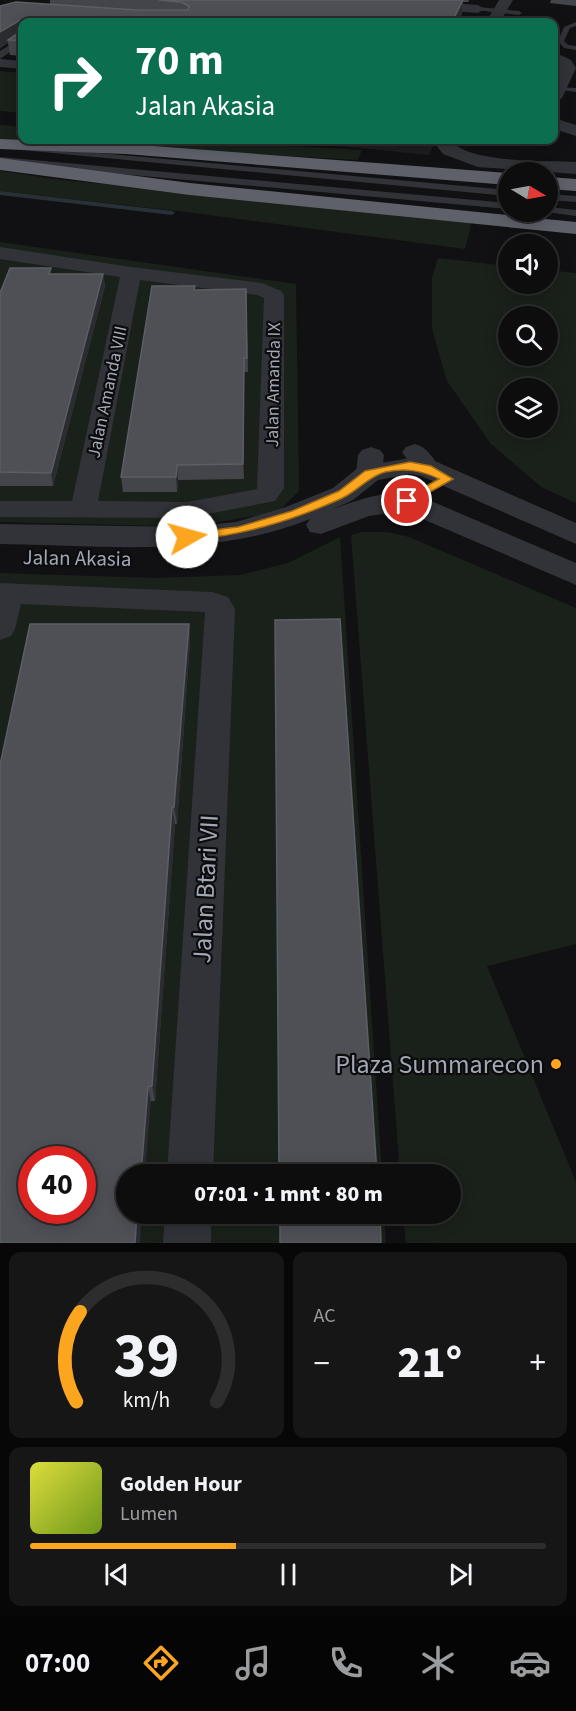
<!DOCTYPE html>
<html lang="id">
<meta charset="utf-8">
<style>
body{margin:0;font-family:"Source Sans 3",sans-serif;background:#161617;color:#f1f3f6;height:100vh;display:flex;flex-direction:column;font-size:22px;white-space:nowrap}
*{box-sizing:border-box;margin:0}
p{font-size:20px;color:#9a9c9e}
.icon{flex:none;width:33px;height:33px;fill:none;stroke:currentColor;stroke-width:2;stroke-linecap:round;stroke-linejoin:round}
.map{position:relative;height:1243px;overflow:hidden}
.sheet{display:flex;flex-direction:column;gap:9px;padding:9px;background:#070708;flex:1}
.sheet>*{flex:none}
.banner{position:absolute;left:18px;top:18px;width:540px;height:126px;border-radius:12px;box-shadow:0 3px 15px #0003,0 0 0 2px #2d2d2e;background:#0b6e4f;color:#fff;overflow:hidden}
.needle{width:39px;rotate:100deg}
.fabs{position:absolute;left:498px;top:162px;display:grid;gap:12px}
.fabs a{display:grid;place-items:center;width:60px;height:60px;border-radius:50%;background:#0d0d0e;box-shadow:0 3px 15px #0003,0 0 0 2px #2d2d2e;font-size:30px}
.speed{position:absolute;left:18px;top:1146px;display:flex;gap:12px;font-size:30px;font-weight:700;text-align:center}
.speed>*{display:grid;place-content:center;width:78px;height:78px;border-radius:50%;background:#0d0d0e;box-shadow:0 3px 15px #0003,0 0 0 2px #2d2d2e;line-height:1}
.speed .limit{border:9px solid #d22;background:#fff;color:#111}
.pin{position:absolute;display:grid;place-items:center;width:51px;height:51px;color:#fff;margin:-26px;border:3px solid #fff;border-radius:50%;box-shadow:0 2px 6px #0007}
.me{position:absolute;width:66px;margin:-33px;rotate:83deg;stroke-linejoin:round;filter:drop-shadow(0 0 4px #0008)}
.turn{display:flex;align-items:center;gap:21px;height:126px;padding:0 18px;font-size:27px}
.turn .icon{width:78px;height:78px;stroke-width:2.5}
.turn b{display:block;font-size:42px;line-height:51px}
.big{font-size:45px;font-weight:800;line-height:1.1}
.sheet .card{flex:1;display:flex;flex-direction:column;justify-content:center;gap:9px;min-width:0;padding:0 21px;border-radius:12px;background:#161617}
.sheet .dial{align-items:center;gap:0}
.dial svg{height:156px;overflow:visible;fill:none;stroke:#2d2d2e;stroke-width:7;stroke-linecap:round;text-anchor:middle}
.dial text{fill:#f1f3f6;stroke:none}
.song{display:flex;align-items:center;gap:18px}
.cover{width:72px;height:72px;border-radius:9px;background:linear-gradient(135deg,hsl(60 70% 55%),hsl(80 70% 35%))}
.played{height:6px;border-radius:3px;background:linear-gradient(90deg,#fca61f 40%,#2d2d2e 40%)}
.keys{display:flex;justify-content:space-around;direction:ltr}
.heat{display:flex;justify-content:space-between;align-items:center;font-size:33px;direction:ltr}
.sheet .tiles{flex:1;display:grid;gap:9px;grid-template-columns:1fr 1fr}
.card:last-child{grid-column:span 2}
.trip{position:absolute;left:116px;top:1164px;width:345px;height:60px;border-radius:30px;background:#0d0d0e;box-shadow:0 3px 15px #0003,0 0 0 2px #2d2d2e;font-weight:800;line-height:60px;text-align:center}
.menu{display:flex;height:96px;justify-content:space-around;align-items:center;background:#050506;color:#9a9c9e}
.menu .icon{width:42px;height:42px}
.menu .active{color:#fca61f}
.menu b{font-size:27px;color:#f1f3f6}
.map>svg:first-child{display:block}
</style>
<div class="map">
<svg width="576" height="1243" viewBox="0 0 576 1243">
<rect width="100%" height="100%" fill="#111113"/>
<path fill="#1d1d20" d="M281 140H436L429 155Z"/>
<path fill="#19211a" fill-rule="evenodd" d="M0 71 22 73V113L0 111Z
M0 125 22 127V140H175L362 150 358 160 0 139Z
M0 171 70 181 284 200 472 222 465 249 186 212 0 191Z
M0 242 296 284 299 491 282 508 260 515 218 522 159 526 0 522Z
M438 258 508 266V284H548V270L576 273V503L541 487 491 444 447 381 432 329V278ZM548 316V356H508V316ZM548 388V428H508V388Z
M362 532H387L409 537 576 608V944L487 966 576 1182V1243H406L403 1214H450V1174H400L351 535Z
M340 537 382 1174H126V1214H384L386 1243H0V573L156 578 240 575 288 563ZM32 1160H82V1210H32Z"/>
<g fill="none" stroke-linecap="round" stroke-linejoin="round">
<path fill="#273137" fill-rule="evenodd" d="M0 191 172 211 175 213 172 215 0 195Z"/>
<path fill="#323338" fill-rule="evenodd" d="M478 7 519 11 522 13 519 15 476 10Z
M576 22V26L570 28 564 41 568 45 576 46V50L564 48 558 41 564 27Z
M554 87 576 88V92L554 89Z
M0 144 508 190V196L0 148Z
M0 157 508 203V209L0 163Z
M548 194 576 196V202L548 200Z
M548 207 576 210V216L545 212H548Z"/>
<path fill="#323338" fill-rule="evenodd" d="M22 37V44L0 59V51Z"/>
<path fill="#323338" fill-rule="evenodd" d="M353 0H409L478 5 484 9 478 13 359 4Z
M0 59 22 61V69L0 67Z
M0 247 131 267 262 283 281 291 284 295V488L275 501 187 518 0 517V501H72L120 277 0 259ZM140 280 257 295 264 298 257 489 187 502 98 501Z
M415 444C427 447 433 458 440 468L436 473C417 478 412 466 402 452L406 447Z
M371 447 380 450 384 455 382 473 378 478 369 481 360 478 356 473 358 455 362 450Z
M0 583 212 592 228 597 235 609 213 1174H167L205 612 21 604 15 629 11 636 0 640Z
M165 1214H211V1243H163Z"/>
<path fill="#323338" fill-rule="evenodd" d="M499 0H513L500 22H486Z
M554 52 571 60 576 68 562 98 554 103V82L560 68 554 63Z
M554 118 576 125V136L554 129Z
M432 140H450C470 164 545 160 576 162V174L478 167 443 154Z
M410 458 437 462 576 523V544L421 476 410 474 378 480 353 500 331 510C356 500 391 488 417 495L576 563V585L404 511 369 516 321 534 310 532 306 525 310 519C212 559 103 545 0 544V524L187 527 236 522 286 507 333 488 359 467Z"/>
<path fill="#5e6169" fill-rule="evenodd" d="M0 139 126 144 508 173V185L126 154 0 149Z
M0 158 190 183 576 222V234L190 195 0 170Z
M548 177 576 179V191L548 189Z"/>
</g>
<path fill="#44454b" d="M50 0H469L468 2H463L462 14 457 22H22V56L10 55 8 43 0 48V6L50 4Z
M551 0H576V6L550 3Z
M52 274H103L105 286 53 486H0V293Z
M246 289 248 372H244V479L178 480 177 492H123L121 477Z
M189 624 190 642 177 824H175L155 1101H151L0 1243Z"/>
<path fill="#2b2c30" d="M463 0 462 14 457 22H452Z
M20 20 22 35 8 40V43L0 48V32Z
M103 274 105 286 53 486 51 473Z
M244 358V479L243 464Z
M177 465 178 480 177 492 176 477Z
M189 624 190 642 177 824 174 807Z
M172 807 175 824 155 1101 152 1086Z
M148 1087 151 1101 145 1174H141Z
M137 1214H142L140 1243H135Z"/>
<path fill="#4e5056" stroke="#5b5e65" stroke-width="1.5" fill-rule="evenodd" d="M159 0H463L453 20 442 19 441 22H22V41L8 40 21 31 20 20 0 32V6L16 2 137 10H188L189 6 181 2Z
M10 268H51L49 274H103L51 473 0 472V293Z
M152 286H195L194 290 246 289 247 358H244L243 464 177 465 176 477H121Z
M340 619 377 1174H279L275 620Z
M30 624H189L174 807H172L152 1086 148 1087 141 1174H126V1214H137L135 1243H0V765ZM32 1160H82V1210H32Z
M280 1214H380L381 1243H280Z"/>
<path fill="#fca61f" stroke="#a46c14" stroke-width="1.5" d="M410 462 431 466 453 479 407 505 403 504V499L439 479C421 470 405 468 385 472 367 477 356 493 338 500 286 523 244 534 187 541L181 537 187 533 238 527 292 511 339 491 365 471Z"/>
<circle fill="#fca61f" stroke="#0c0c0e" stroke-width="2" cx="556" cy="1064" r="6"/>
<g text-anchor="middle" stroke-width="4.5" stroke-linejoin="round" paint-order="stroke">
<g font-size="18" fill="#a1a8b4" stroke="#0c0c0e">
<text transform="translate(273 385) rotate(-89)" y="6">Jalan Amanda IX</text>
<text transform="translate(107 392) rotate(-78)" y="6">Jalan Amanda VIII</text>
</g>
<g font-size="21" fill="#a1a8b4" stroke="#0c0c0e">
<text transform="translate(77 558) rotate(1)" y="7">Jalan Akasia</text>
</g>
<g font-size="26" fill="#a1a8b4" stroke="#0c0c0e">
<text transform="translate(205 889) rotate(-87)" y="9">Jalan Btari VII</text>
</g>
<g font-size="26" fill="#a1a8b4" stroke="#0c0c0e" text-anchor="end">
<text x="544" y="1073">Plaza Summarecon</text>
</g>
</g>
</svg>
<div class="fabs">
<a><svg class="needle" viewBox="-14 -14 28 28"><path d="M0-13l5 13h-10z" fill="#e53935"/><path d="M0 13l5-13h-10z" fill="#9a9c9e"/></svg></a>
<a><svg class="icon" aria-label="sound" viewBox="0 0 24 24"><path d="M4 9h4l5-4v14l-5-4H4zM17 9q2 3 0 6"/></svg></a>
<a><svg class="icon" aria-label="search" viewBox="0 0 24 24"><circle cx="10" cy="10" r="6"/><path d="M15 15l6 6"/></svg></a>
<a><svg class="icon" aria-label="layers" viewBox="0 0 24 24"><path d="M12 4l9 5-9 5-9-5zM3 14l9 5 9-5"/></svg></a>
</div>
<div class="speed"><div class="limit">40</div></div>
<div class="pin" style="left:407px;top:501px;background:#d93025"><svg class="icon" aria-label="arrive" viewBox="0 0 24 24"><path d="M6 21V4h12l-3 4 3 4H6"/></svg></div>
<svg class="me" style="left:187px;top:537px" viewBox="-20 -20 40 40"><circle r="19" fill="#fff"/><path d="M0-13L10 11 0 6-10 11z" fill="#fca61f"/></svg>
<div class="trip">07:01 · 1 mnt · 80 m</div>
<div class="banner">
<div class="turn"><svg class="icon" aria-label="right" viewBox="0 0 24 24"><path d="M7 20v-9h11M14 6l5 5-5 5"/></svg><div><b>70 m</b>Jalan Akasia</div></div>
</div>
</div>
<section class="sheet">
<div class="tiles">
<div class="card dial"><svg viewBox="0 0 100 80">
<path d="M14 69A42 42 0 1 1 86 69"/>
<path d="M14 69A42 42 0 0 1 16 23" stroke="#fca61f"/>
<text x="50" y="56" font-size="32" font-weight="700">39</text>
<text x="50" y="72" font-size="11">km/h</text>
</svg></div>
<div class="card"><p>AC</p>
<div class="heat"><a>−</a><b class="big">21°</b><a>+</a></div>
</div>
<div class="card">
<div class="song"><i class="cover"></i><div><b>Golden Hour</b><p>Lumen</p></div></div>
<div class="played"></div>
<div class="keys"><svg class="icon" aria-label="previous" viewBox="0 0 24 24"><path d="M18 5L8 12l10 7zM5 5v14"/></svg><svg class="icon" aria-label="pause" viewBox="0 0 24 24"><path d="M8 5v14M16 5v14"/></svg><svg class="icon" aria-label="next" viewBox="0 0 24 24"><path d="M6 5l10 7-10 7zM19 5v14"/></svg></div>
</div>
</div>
</section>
<nav class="menu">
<b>07:00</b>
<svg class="icon active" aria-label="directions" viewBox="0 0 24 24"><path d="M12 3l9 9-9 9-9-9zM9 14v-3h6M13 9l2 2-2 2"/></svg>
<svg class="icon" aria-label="music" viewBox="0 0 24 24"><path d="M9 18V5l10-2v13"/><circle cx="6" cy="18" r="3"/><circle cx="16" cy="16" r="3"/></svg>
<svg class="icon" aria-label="phone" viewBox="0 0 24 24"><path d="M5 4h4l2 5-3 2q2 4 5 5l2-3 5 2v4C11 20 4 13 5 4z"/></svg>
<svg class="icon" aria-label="climate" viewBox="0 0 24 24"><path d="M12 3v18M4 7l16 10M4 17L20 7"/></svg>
<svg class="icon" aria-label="car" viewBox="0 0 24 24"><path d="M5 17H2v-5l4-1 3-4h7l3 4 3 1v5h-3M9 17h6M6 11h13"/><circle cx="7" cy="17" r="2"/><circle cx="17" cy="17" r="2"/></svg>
</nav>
